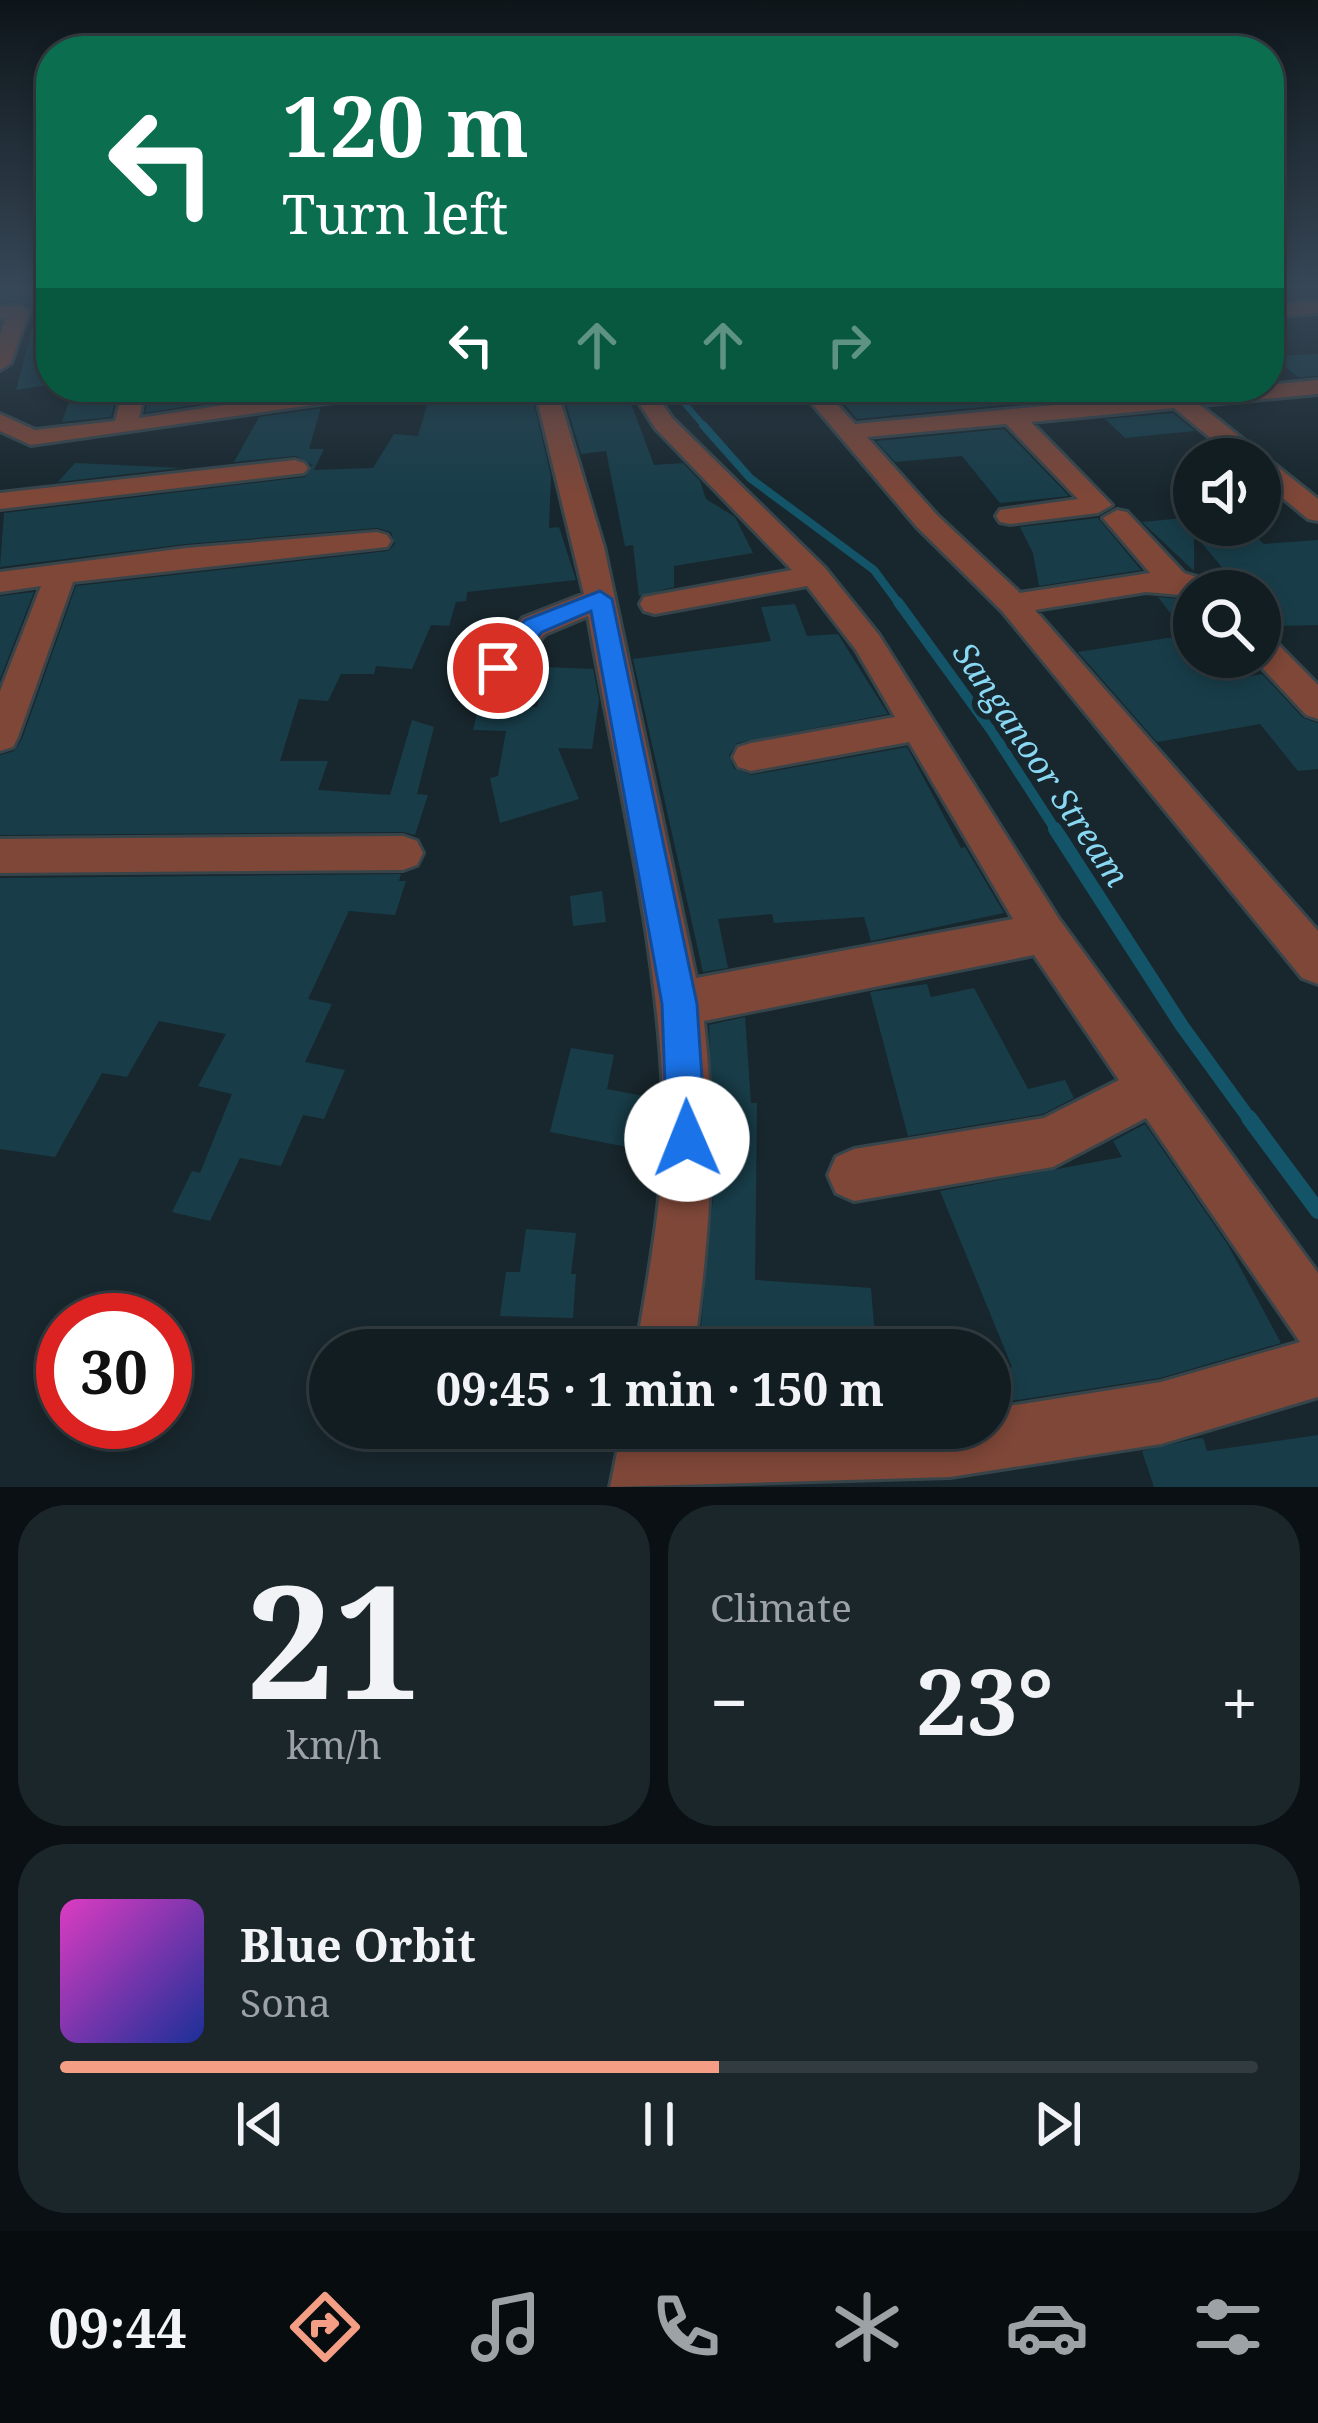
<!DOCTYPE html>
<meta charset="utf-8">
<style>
body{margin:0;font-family:"Noto Serif",serif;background:#1b262a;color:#f1f3f6;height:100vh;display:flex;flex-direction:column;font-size:45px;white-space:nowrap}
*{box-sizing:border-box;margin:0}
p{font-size:39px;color:#9ca2a5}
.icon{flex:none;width:66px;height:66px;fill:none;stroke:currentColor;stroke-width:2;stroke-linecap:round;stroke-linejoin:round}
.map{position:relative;height:1487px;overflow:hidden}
.panel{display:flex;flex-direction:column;gap:18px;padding:18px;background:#0a1013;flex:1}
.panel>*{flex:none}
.top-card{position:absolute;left:36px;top:36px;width:1248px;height:366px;border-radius:48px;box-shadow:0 6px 18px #0003,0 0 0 3px #313b40;background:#0b6e4f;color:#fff;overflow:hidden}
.tools{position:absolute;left:1173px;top:438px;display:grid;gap:24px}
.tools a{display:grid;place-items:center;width:108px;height:108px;border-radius:50%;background:#121d22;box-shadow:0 6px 18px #0003,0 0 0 3px #313b40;font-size:60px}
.speed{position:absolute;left:36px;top:1293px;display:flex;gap:24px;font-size:60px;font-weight:700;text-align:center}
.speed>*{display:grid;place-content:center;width:156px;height:156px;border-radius:50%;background:#121d22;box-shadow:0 6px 18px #0003,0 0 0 3px #313b40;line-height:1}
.speed .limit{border:18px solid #d22;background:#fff;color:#111}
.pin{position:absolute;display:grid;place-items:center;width:102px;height:102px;color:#fff;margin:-51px;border:6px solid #fff;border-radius:50%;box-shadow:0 3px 12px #0007}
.me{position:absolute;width:132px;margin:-66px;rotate:359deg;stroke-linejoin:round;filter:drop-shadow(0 0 9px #0008)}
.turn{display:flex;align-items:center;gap:42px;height:252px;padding:0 48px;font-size:54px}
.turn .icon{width:156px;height:156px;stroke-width:2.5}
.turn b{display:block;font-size:84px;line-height:102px}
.lanes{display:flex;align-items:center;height:114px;padding:0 48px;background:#0003;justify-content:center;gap:60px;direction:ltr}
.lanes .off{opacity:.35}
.big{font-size:90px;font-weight:700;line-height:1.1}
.panel .widget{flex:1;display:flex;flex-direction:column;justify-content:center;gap:18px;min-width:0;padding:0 42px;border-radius:48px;background:#1b262a}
.panel .dial{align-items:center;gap:0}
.dial b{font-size:156px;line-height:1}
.song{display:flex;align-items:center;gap:36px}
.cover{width:144px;height:144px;border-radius:18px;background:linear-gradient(135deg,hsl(310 70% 55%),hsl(230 70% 35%))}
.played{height:12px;border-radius:6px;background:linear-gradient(90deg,#f49e86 55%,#313b40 55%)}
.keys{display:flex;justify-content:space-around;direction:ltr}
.heat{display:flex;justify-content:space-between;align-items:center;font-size:66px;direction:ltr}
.panel .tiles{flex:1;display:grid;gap:18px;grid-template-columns:1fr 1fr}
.widget:last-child{grid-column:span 2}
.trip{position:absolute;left:309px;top:1329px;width:702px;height:120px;border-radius:60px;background:#121d22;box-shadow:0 6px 18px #0003,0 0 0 3px #313b40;font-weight:700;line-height:120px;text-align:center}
.tab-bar{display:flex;height:192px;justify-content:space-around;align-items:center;background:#070c0e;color:#9ca2a5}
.tab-bar .icon{width:84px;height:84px}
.tab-bar .on{color:#f49e86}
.tab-bar b{font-size:54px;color:#f1f3f6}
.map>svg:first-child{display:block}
</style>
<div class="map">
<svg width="1318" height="1487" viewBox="0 0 1318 1487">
<rect width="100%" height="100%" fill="#18272d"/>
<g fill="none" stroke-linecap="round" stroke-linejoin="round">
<path stroke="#135468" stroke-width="6" d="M685 387 684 403 706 428"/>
<path stroke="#135468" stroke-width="8" d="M703 425 750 478 874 570 900 605"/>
<path stroke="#135468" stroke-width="10" d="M898 602 991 730 1057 832"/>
<path stroke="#135468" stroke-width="14" d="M1055 829 1182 1026 1251 1121"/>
<path stroke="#135468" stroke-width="16" d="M1249 1118 1318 1211"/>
</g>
<path fill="#183d49" d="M0 287H46L43 290 51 292 48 385 16 390 42 291 30 306 19 301 0 302Z
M1318 354V376L1298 377 1271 356Z
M79 387H119L111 417 62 422 71 395Z
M150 387H218L219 401 145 413Z
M432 387H530L551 476 549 528 559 527 576 580 467 592 466 601 456 602 449 626 431 625 412 669 376 666 374 674H341L328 701 299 699 280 761H328L318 790 390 795 412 720 434 727 417 794 428 795 415 835 403 832 0 835V755L14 751 22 739 76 586 388 551 395 544 391 532 377 528 186 544 0 567 4 513 305 477 312 465 296 456 234 462 259 417 321 408 309 449H324L314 470 373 468 394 434 418 436Z
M561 387H625L654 465 683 463 700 481 706 499 735 517 753 553 674 566V587L639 596 633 545 625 546 606 451 581 454Z
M1004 387H1069V399L857 419 839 397 876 395 874 390 912 389 914 394Z
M1173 413 1195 431 1125 438 1105 419Z
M1004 429 1069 496 1000 503 962 456 895 462 876 441Z
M75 463 181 468 58 482Z
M1194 517V525L1249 530 1264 544 1318 540V625L1274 626 1260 610V591H1242L1194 534V571L1142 522Z
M1098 518 1141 570 1039 586 1033 553 1020 527Z
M34 592 0 679V596Z
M1158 597 1194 600V657L1221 681 1262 674 1303 718 1318 723V769L1298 771 1260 724 1157 742 1078 652 1187 635Z
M795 604 807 636 838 634 888 714 737 743 729 755 734 769 752 775 907 747 961 848 965 847 1004 913 871 941 864 917 774 923 772 914 718 919 728 968 703 972 633 659 771 641 761 607Z
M546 667 593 669 599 700 592 749 558 748 579 799 500 823 490 778 498 776 506 731 473 730 479 705 537 707Z
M401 874 399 881H406L395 915 349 911 308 999 332 1004 305 1062 345 1070 324 1119 303 1115 281 1166 240 1158 210 1221 172 1212 192 1171 200 1173 232 1094 198 1086 226 1034 159 1021 127 1077 102 1073 55 1157 0 1149V878Z
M602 891 606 922 573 926 570 896Z
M927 984 931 997 974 988 1028 1089 1065 1080 1074 1098 1043 1114 908 1136 870 992Z
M745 1017 751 1103H757L755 1280 871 1288 876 1350H699L714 1186 709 1025Z
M571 1048 614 1055 607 1089 659 1099 658 1153 550 1132Z
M1145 1124 1228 1245 1281 1343 1160 1378 991 1404 990 1374 1012 1367 940 1191 1122 1157 1113 1141Z
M526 1229 576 1233 571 1274H576L573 1318 500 1316 506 1272H520Z
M1318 1435V1487H1154L1142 1451 1194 1439 1203 1438 1207 1451Z"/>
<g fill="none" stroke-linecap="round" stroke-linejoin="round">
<defs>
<path id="minor" d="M1318 301V313L1269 317V305Z
M19 305 29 311 11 363 0 370V335L6 318 0 319V307Z
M1318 380V394L1200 405 1318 499V521L1308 519 1260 479V459H1236L1174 408 1031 422 1112 505 1098 513 1010 524 1000 522 996 516 1000 510 1078 499 1006 424 867 437 937 515 1020 593 1150 573 1103 518 1117 510 1127 512 1184 573 1220 584 1224 591H1194V596L1146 592 1035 610 1318 931V984L1302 978 1002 611 917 527 798 387H821L855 424 1160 395 1166 387 1184 393Z
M75 387 63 395 52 388V387Z
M124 387H146L139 418 344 387H400L389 394 31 445 0 431V414L35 430 115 421Z
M534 387H556L604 547 696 978 1013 919 909 742 751 771 738 767 733 757 738 747 751 743 895 717 856 650 807 586 655 614 644 611 640 604 644 597 792 570 655 428 629 387H651L672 418 825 568 879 635 1059 919 1318 1273V1397L1161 1444 950 1477 610 1487 622 1428H990V1409L1161 1382 1300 1342 1146 1118 1053 1167 854 1201 836 1193 828 1175 836 1157 854 1149 1044 1118 1119 1080 1034 955 704 1021C717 1141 710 1232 694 1350H636C650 1266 667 1181 663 1095 657 937 615 772 588 616L545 634 510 676H486L481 668 523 618 584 594Z
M295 460 304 463 308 468 304 473 0 509V493Z
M377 532 387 535 391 541 387 547 73 582 18 737 13 747 0 751V691L41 586 0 592V572L186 548Z
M1260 634 1271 637 1318 685V719L1306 715 1252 657H1260Z
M403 836 417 841 423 853 417 865 403 870 0 873V839Z"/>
</defs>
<use href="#minor" stroke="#37454b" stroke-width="6"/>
<use href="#minor" fill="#7e4738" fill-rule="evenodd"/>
</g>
<linearGradient id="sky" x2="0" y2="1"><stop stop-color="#0d1519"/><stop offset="0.58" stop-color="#374757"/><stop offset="1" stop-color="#374757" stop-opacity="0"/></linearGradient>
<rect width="1318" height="495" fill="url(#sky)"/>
<path fill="#1a73e8" stroke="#114b97" stroke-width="3" d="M600 591 612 599 697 1004 706 1139 700 1153 687 1158 673 1153 667 1139 662 1004 591 611 542 632 507 674H489L485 668 525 620Z"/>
<g text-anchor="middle" stroke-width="12" stroke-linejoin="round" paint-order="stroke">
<g font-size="33" font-style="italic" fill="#88d8f4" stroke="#18272d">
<text transform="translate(1041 764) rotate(56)" y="12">Sanganoor Stream</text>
</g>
</g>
</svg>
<div class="tools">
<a><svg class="icon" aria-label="sound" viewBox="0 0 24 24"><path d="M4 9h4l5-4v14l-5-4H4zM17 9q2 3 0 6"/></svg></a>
<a><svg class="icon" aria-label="search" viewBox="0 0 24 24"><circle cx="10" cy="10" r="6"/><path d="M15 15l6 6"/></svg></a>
</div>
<div class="speed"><div class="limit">30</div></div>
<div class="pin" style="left:498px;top:668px;background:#d93025"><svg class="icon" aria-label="arrive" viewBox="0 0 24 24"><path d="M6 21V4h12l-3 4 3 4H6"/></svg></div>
<svg class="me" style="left:687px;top:1139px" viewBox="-20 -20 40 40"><circle r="19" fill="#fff"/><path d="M0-13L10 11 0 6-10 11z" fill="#1a73e8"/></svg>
<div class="trip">09:45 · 1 min · 150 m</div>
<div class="top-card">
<div class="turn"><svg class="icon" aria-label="left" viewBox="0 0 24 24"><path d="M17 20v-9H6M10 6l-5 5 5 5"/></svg><div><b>120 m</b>Turn left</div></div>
<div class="lanes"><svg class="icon" aria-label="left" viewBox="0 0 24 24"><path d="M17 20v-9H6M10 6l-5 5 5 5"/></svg><svg class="icon off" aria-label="ahead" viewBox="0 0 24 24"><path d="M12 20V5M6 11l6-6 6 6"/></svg><svg class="icon off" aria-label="ahead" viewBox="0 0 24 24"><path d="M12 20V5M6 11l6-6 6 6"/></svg><svg class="icon off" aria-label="right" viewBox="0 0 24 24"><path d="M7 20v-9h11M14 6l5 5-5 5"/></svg></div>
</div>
</div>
<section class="panel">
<div class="tiles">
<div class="widget dial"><b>21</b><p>km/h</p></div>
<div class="widget"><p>Climate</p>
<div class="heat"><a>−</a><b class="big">23°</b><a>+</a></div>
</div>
<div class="widget">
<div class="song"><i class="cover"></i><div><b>Blue Orbit</b><p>Sona</p></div></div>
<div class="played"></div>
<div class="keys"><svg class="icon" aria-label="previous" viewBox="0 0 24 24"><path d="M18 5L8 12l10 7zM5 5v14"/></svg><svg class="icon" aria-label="pause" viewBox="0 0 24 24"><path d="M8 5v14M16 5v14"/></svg><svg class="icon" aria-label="next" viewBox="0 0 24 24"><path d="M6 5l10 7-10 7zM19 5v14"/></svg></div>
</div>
</div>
</section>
<nav class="tab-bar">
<b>09:44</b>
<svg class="icon on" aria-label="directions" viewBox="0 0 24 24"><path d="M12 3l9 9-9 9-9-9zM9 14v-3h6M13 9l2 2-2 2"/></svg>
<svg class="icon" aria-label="music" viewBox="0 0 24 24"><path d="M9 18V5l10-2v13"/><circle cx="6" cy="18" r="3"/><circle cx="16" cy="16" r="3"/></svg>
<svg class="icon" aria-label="phone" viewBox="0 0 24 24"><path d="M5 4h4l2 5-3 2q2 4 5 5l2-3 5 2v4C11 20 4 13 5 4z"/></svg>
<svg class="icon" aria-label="climate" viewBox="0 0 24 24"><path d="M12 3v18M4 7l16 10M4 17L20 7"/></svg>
<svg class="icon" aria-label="car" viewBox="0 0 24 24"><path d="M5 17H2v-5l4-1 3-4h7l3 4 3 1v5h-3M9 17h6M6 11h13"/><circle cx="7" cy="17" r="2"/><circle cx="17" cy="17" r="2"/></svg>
<svg class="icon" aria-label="filters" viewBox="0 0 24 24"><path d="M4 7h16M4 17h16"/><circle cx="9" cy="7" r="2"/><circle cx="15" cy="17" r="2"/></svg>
</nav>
